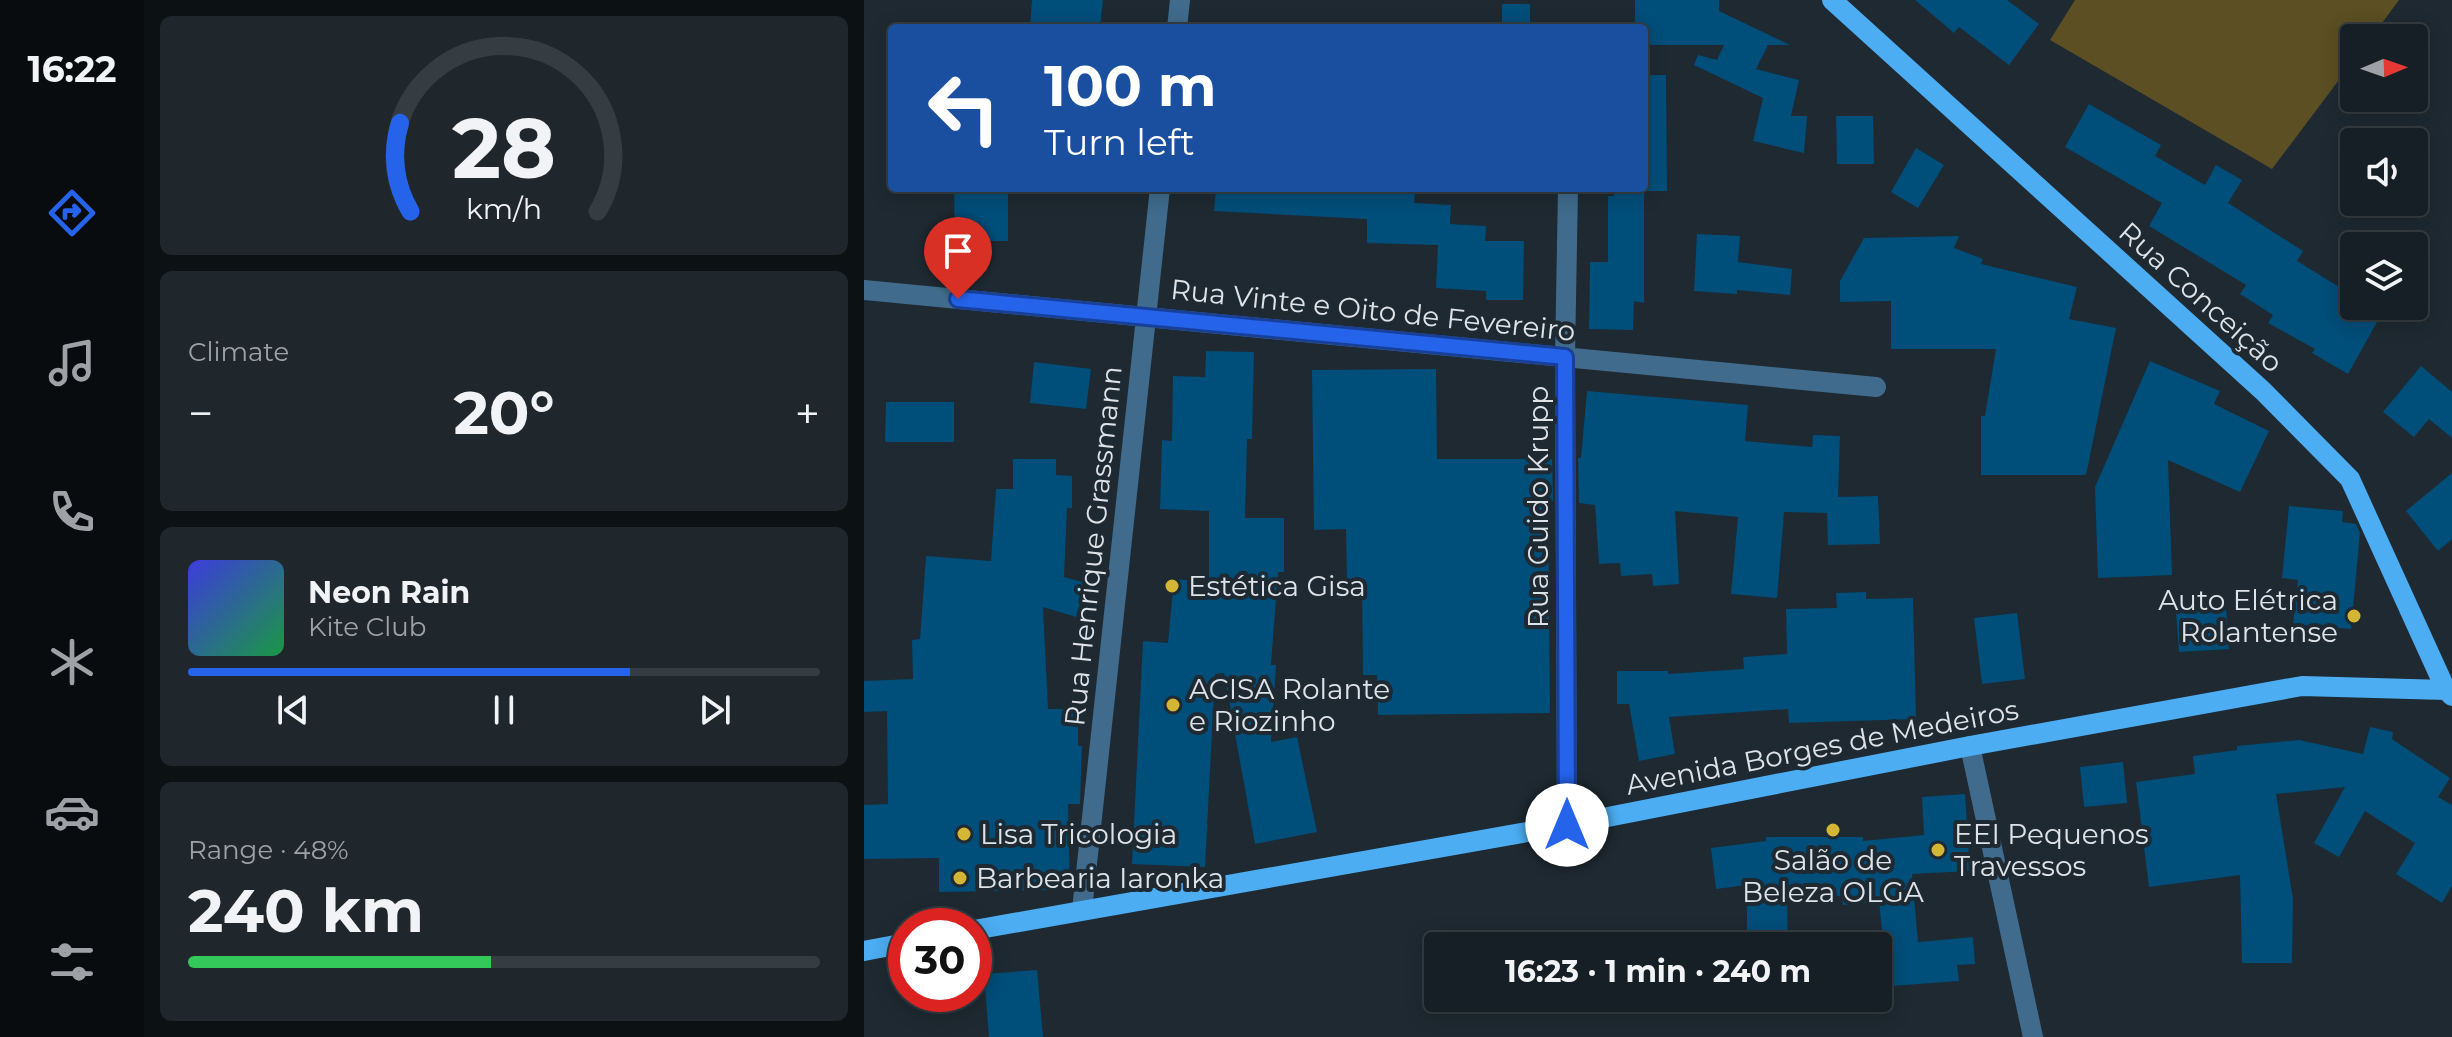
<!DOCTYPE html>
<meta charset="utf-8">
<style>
body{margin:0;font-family:Montserrat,sans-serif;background:#1f272d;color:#f1f3f6;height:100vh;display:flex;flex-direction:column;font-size:30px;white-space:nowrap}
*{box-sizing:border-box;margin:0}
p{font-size:26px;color:#9ea2a7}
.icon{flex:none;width:44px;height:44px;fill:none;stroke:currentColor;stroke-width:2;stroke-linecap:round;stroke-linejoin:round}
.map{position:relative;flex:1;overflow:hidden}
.panel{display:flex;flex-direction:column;gap:16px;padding:16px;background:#0c1114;width:720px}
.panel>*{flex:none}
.guide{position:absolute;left:24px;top:24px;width:760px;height:168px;border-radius:8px;box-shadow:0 4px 20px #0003,0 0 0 2px #353d42;background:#1a4fa0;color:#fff;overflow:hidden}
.needle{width:52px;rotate:88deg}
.buttons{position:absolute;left:1476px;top:24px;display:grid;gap:16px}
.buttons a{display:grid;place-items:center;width:88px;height:88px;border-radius:8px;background:#161f25;box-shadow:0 4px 20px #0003,0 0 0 2px #353d42;font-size:40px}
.speed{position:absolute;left:24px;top:908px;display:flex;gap:16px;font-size:40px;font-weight:700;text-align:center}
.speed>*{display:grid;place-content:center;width:104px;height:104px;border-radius:50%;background:#161f25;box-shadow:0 4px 20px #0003,0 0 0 2px #353d42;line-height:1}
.speed .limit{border:12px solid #d22;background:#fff;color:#111}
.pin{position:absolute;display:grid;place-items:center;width:68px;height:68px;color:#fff;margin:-82px -34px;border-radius:50% 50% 50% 0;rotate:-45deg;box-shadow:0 0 8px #0007}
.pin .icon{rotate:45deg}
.me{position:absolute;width:88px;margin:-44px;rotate:0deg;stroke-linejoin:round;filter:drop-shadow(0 0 6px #0008)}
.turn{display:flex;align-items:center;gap:28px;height:168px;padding:0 24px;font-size:36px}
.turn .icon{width:104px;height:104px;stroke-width:2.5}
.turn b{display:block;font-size:56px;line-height:68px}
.big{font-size:60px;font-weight:700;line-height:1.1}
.panel .tile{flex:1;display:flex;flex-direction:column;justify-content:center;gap:12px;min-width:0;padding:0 28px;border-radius:12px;background:#1f272d}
.panel .dial{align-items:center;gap:0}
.dial svg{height:208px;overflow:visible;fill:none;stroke:#353d42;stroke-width:7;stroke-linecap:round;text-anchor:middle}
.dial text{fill:#f1f3f6;stroke:none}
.song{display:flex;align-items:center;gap:24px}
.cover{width:96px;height:96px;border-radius:12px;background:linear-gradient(135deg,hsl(240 70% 55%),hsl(140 70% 35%))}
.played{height:8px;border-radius:4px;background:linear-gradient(90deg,#2563eb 70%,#353d42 70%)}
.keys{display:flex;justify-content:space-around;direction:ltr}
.heat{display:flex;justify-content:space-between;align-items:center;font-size:44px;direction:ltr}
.charge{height:12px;border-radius:6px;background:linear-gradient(90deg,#34c759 48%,#353d42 0)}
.trip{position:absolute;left:560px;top:932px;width:468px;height:80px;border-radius:8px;background:#161f25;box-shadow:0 4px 20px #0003,0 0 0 2px #353d42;font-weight:700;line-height:80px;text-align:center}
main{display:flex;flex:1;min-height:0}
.menu{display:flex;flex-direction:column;width:144px;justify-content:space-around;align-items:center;background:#090c0f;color:#9ea2a7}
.menu .icon{width:56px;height:56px}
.menu .on{color:#2563eb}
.menu b{font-size:36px;color:#f1f3f6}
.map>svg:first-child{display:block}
</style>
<main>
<nav class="menu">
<b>16:22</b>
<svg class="icon on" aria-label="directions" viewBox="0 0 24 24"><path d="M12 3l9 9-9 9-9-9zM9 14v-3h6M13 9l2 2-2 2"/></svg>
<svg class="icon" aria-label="music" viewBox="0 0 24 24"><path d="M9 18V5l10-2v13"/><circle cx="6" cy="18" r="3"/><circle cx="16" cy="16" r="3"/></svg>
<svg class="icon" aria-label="phone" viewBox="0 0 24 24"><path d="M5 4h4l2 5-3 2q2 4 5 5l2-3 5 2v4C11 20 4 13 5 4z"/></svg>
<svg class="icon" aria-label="climate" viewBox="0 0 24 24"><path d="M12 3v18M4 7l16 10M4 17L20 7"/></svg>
<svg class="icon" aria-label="car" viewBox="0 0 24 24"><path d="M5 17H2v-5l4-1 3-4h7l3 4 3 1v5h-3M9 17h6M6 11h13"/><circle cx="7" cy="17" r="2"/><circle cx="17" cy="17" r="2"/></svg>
<svg class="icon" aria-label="filters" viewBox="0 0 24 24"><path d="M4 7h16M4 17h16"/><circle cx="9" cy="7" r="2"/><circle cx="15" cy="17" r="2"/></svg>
</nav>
<section class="panel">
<div class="tile dial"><svg viewBox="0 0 100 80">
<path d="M14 69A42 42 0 1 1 86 69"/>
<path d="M14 69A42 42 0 0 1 10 35" stroke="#2563eb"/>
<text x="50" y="56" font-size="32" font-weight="700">28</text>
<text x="50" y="72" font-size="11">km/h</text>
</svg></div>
<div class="tile"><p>Climate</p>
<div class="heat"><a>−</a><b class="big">20°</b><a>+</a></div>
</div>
<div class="tile">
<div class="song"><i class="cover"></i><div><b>Neon Rain</b><p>Kite Club</p></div></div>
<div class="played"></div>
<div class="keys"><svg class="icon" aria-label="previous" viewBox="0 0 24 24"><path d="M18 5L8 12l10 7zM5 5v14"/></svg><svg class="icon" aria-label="pause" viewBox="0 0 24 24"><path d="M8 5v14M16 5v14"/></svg><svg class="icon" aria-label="next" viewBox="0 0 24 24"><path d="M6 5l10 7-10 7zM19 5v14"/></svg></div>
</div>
<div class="tile"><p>Range · 48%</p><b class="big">240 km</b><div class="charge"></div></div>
</section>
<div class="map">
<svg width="1588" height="1037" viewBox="0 0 1588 1037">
<rect width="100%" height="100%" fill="#1e2931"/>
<path fill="#5b4f23" d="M1211 0H1535L1507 38H1490V60L1408 169 1186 40Z"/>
<path fill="#004e7a" d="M168 0H239L236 28H166Z
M771 0H855V11L926 45H904L892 69 935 80 927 116H943L940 153 889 141 899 98 830 65 834 55 853 60 860 45H780V28H771Z
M1051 0H1143L1175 24 1145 65 1095 27 1090 33Z
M638 4H666V28H638Z
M780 75H802L803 191H780Z
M1225 104 1297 145 1291 156 1341 185 1352 165 1378 180 1364 203 1439 251 1433 261 1490 296V306H1522L1484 374 1448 353 1451 349 1404 323 1409 315 1376 294 1382 285 1285 226 1298 203 1201 147Z
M972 116H1009L1010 164H973Z
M1052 148 1080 165 1054 208 1027 192Z
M90 188H144V241H91Z
M352 188H551L550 203 587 205 586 224 622 226 621 241H660L659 300H622V291L572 288 574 245 503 243V219L350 211Z
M750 188H780V303L770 301 769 330 725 329 726 262H744V196H750Z
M833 234 876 236 874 262 928 269 926 295 873 290V294L830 291Z
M1095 236 1090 248 1119 259 1117 264 1213 287 1205 319 1252 328 1222 475H1117V416H1121L1132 349H1027V301L976 302V281L1000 238Z
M342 351 390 352 388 439H383L381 518H420V572H414L407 665H412L407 742 433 737 453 832 391 844 360 673 351 674 341 867 268 864 279 641 304 643 310 579 345 582V511L296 509 298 440 308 441 309 376 341 377Z
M1286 361 1356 391 1350 404 1405 431 1376 492 1304 460 1308 575 1234 578 1231 487Z
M170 362 227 369 222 409 166 403Z
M1557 366 1588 392V438L1565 419 1550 437 1519 412Z
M572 369 573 459H688L689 501 684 500 686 713 514 715 513 675H499L498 586H483L482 529 450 530 448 370Z
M723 391 884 405 881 441 948 447 949 435 976 436 974 497 1014 496 1016 544 964 545 963 513 920 512 913 598 867 594 874 517 811 511 815 584 789 586 788 574 757 576 756 563 735 564 731 505 715 503 714 458H717Z
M22 402H90V442H21Z
M149 459H192V475L208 476V508H203L200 577 222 583 212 617 179 607 184 709H214V746H218L216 804H204L206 890 75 892V858L0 859V805L24 804 23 711 0 712V681L49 679 48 640 56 639 62 556 127 561 132 489H149Z
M1588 473V539L1574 551 1542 511Z
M1425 506 1479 511 1478 522 1492 524 1496 533 1487 629 1429 624 1434 580 1418 578Z
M1002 592V599L1049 598 1052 719 925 723 924 709 805 717 811 754 775 761 765 704H753V671H804V674L880 669 879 657 923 654 922 609 973 608 972 593Z
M1362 608 1365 649 1315 652 1312 611Z
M1153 613 1161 679 1118 684 1110 618Z
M1506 727 1529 732 1528 739 1586 778 1574 797 1588 805V886L1578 903 1532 874 1551 843 1501 811 1475 857 1450 843 1481 787 1412 794 1429 899 1428 963H1378L1376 875 1285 887 1272 782 1331 774 1329 756 1373 750V746L1435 740 1499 754Z
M1259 762 1263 803 1220 807 1216 767Z
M1101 794 1106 871 1048 874 1054 942 1109 937 1111 964 1093 965 1095 981 1014 987V951H1020L1015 901 979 905 978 896H923L924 946H883V885L852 889 847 848 902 841V837H999V841L1060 835 1058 797Z
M173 970 179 1037H125L120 974Z"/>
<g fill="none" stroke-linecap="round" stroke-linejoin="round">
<path stroke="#406b8c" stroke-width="20" d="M313 28 316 0
M0 290 1012 387
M1106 746 1169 1037
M703 825 701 357 704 188
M218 910 296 188"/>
<path stroke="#4cadf2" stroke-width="20" d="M968 0 1399 391 1486 479 1582 690 1588 696
M110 930 703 825 1106 746 1438 686 1582 690
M0 951 42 943"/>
</g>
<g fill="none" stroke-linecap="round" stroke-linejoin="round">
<defs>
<path id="route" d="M94 299 701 357 703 825"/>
</defs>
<use href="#route" stroke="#184099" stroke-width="20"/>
<use href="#route" stroke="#2563eb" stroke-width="14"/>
</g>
<g fill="#d4b635" stroke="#1e2931" stroke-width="3">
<circle cx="308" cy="586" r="8"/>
<circle cx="1490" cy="616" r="8"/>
<circle cx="309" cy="705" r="8"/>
<circle cx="969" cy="830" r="8"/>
<circle cx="100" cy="834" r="8"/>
<circle cx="1074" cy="850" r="8"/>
<circle cx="96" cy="878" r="8"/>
</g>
<g text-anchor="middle" stroke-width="8" stroke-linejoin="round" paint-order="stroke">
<g font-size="28" fill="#dde3e9" stroke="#1e2931">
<text transform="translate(1337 297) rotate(42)" y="10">Rua Conceição</text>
<text transform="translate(509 310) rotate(6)" y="10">Rua Vinte e Oito de Fevereiro</text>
<text transform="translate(674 507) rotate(-90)" y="10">Rua Guido Krupp</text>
<text transform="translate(229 546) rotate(-84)" y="10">Rua Henrique Grassmann</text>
<text transform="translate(958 747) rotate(-11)" y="10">Avenida Borges de Medeiros</text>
</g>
<g font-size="28" fill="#dde3e9" stroke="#1e2931" text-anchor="start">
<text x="324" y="596">Estética Gisa</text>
<text x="1474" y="610" text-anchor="end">Auto Elétrica<tspan x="1474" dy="32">Rolantense</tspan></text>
<text x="325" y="699">ACISA Rolante<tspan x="325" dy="32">e Riozinho</tspan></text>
<text x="116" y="844">Lisa Tricologia</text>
<text x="1090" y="844">EEI Pequenos<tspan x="1090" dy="32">Travessos</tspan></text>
<text x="969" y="870" text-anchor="middle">Salão de<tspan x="969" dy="32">Beleza OLGA</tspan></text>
<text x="112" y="888">Barbearia Iaronka</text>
</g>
</g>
</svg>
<div class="buttons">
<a><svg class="needle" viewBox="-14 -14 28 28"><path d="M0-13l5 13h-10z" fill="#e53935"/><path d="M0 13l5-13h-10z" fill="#9ea2a7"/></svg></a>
<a><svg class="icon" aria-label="sound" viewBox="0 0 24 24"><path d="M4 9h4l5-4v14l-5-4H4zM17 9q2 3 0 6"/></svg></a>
<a><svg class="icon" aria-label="layers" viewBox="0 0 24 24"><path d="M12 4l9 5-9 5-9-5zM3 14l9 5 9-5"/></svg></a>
</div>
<div class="speed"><div class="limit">30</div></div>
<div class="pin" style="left:94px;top:299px;background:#d93025"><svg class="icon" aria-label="arrive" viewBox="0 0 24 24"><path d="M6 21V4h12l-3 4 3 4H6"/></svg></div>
<svg class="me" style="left:703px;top:825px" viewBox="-20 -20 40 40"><circle r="19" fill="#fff"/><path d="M0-13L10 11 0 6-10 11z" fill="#2563eb"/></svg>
<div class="trip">16:23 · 1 min · 240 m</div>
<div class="guide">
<div class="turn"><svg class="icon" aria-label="left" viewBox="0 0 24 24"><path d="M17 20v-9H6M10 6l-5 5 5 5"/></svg><div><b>100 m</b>Turn left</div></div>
</div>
</div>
</main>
